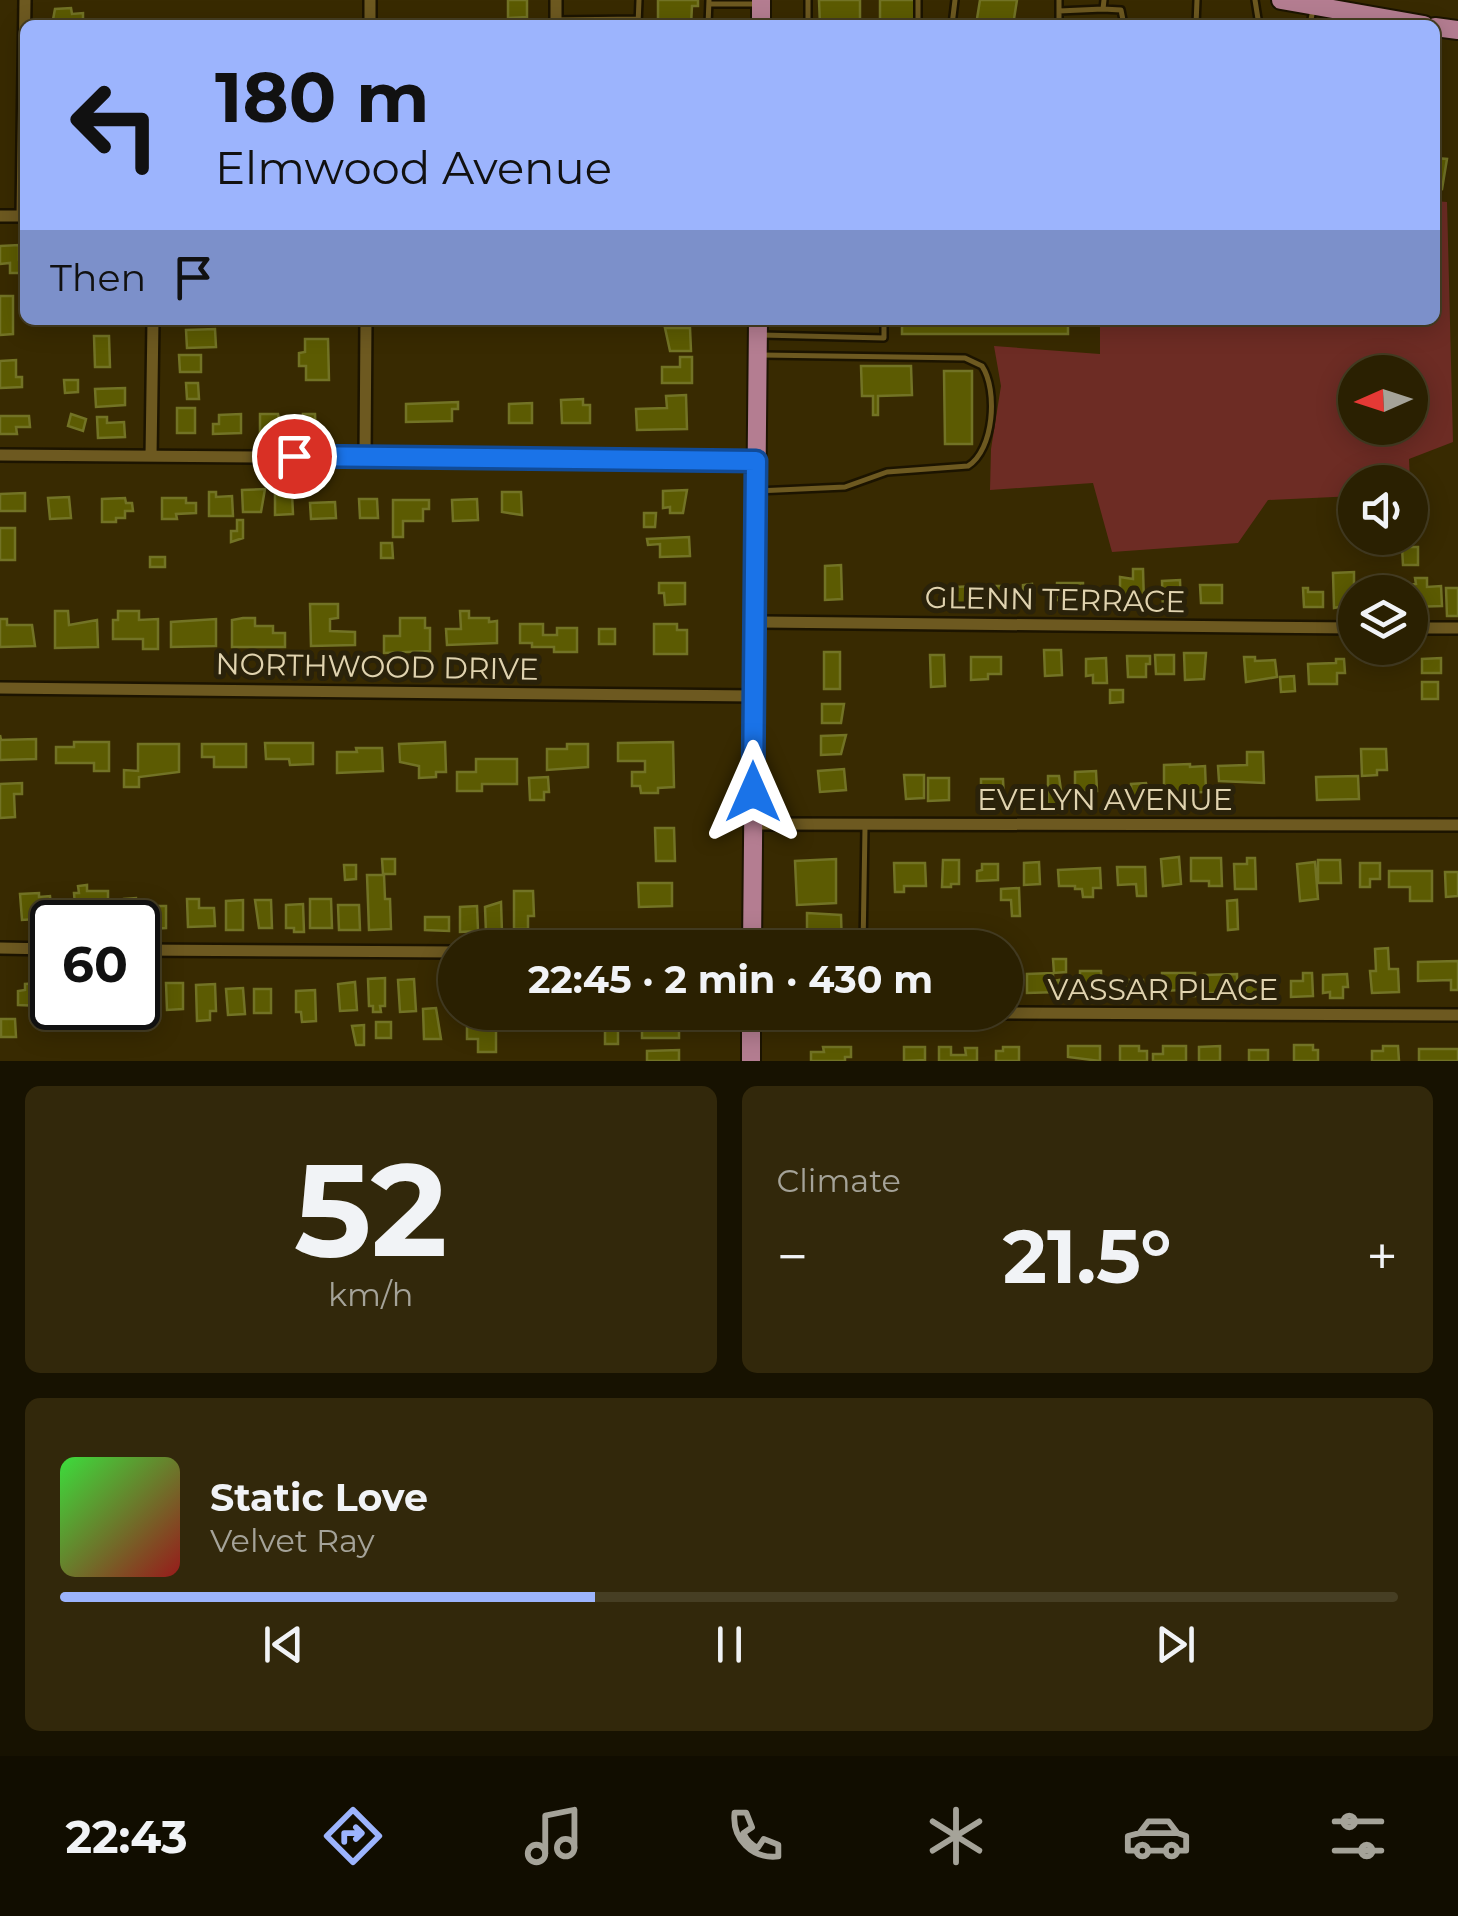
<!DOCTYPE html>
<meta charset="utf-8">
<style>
body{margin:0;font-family:Montserrat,sans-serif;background:#32280b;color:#f1f3f6;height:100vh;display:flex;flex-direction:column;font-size:38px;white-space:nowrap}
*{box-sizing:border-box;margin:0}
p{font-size:32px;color:#a5a399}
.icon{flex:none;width:55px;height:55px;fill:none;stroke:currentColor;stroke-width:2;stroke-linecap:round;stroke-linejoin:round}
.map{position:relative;height:1061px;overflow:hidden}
.side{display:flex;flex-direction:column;gap:25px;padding:25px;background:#171201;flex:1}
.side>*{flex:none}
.hud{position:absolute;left:20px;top:20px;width:1420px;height:305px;border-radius:15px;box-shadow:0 5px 25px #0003,0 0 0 2px #463e23;background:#9cb4fd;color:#111;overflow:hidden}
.needle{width:65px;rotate:267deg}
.controls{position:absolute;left:1338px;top:355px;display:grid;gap:20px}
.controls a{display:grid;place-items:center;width:90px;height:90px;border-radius:50%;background:#2a2001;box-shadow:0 5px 25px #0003,0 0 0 2px #463e23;font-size:50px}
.speed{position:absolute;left:30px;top:900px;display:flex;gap:20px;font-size:50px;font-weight:700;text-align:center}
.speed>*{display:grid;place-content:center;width:130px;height:130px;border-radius:50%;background:#2a2001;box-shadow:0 5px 25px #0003,0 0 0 2px #463e23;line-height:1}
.speed .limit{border:5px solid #111;border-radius:15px;background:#fff;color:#111}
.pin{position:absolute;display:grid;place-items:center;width:85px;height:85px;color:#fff;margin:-42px;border:5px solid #fff;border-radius:50%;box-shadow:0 2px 10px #0007}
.me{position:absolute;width:110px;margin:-55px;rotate:0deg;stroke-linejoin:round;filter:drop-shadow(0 0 8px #0008)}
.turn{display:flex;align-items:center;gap:35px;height:210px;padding:0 30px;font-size:45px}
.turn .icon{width:130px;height:130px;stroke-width:2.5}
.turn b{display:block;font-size:70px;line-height:85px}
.then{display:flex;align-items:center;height:95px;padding:0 30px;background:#0003;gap:20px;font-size:38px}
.big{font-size:75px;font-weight:700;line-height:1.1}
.side .card{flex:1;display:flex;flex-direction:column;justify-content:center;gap:15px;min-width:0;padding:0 35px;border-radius:15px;background:#32280b}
.side .dial{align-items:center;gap:0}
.dial b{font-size:130px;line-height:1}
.song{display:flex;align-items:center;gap:30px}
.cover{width:120px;height:120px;border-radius:15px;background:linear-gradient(135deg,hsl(120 70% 55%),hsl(0 70% 35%))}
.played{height:10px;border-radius:5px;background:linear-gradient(90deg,#9cb4fd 40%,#463e23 40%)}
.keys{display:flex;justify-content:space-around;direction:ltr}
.heat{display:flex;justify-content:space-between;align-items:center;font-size:55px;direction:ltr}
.side .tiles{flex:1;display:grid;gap:25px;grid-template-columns:1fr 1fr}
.card:last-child{grid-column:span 2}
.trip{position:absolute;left:438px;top:930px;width:585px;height:100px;border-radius:50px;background:#2a2001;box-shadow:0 5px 25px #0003,0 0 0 2px #463e23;font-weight:700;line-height:100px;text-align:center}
.tab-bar{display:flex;height:160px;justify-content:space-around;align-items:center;background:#110d00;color:#a5a399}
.tab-bar .icon{width:70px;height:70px}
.tab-bar .selected{color:#9cb4fd}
.tab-bar b{font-size:45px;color:#f1f3f6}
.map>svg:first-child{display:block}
</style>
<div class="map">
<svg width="1458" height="1061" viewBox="0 0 1458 1061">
<rect width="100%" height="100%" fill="#382a01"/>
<path fill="#6d2c24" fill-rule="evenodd" d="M1435 201 1447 202 1453 442 1409 459 1410 482H1355V496L1268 500 1238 543 1112 552 1093 483 990 490 991 449 1001 386 994 346 1100 354V321L1114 324V320H1435ZM1410 372V428H1355V372Z"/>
<path fill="#5c5b02" stroke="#727325" stroke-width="2.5" d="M508 0H527V17L508 18Z
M658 0H698V6H692L691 25H658Z
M819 0H860V25H820Z
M880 0H915V25L880 23Z
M980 0H1017L1013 25H976Z
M71 8 72 14 83 13V25H52L55 9Z
M1435 158 1447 159 1442 189 1435 188Z
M19 245V260H25V273H10V263L0 264V246Z
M0 296H13V334L0 335Z
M902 320H1068V334H902Z
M665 328H690L691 351H670Z
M215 329 216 347 187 348 186 330Z
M94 336H109L110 367H95Z
M305 339H328L329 380H306V366H299V353L305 352Z
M179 355H201V372H180Z
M680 357H692V383H662V367H680Z
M16 360V377H22V387L0 388V361Z
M861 366H911L912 395 878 396V415H873V396H862Z
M944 371H972V444H945Z
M64 380H78V392L65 393Z
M186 383H198L199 399H187Z
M125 388V405L96 407 95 389Z
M686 395 687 429 637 430 636 409 667 408 666 396Z
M583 399V405H590V423H562L561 400Z
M458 402V409H452V421L406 422V404Z
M532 403V423H509V404Z
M177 408H195V433H177Z
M71 414 86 419 83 431 68 426Z
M241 414V433L213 434V424H219V415Z
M260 414H278L282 435H260Z
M303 414H315L316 439H292V422H304Z
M0 416H29L30 427H16L17 434H0Z
M97 417H107V423L124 422 125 437 98 438Z
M265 489 261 512H243L242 490Z
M687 490 683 513H670V507L663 508V491Z
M209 492H216V497L232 496 233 516H209Z
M502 492H521L522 515 502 512Z
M25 493V511H0V494Z
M292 493 293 514 275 515V494Z
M69 497 71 518 50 519 48 498Z
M125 498 126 503H132L133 511H125V518H116V522H102V499Z
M162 498H186V503H196V513L176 514 177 519H162Z
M359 499H377L378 518H360Z
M477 499 478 520 453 521 452 500Z
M393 500H429V509H423V521H403V537H393Z
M335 502 336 518 311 519 310 503Z
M644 513H656L655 527H644Z
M237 520H243V538L231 542V531H237Z
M0 528H15V560H0Z
M689 537 690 556 660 557V544L648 545 647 539Z
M381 543H392L393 558H381Z
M1402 547H1418V565H1403Z
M150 557H165V567H150Z
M841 565 842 599 825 600V566Z
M1133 569H1143L1144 604 1120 605V577L1133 579Z
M1354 572V604L1334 608 1333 573Z
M1415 578H1427V587L1441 586 1442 606 1410 607 1408 585 1416 584Z
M1180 580 1181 608 1163 609 1162 581Z
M1363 580 1384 583V592H1363Z
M659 583H685V604L665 605 664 593H659Z
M1057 583H1083V601L1056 600Z
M1032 584 1034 605 1016 606 1015 591 1023 590V585Z
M1200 585H1222V603H1201Z
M975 586 976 605 957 606 956 587Z
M986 586H1009L1010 603H986Z
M1303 588H1308V592H1323V607H1304Z
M1446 588H1458V616H1447Z
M310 604H338V618L330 619V631L355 632V645L311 646Z
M55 611H68L69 625 97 620 98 647 55 648Z
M118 611H139V620L158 619V649H143V639H113V620H118Z
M460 611H469V618H489V622L497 621V643L447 645 446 629H461Z
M243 618H255V626H273V633H285V647H232V620Z
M400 618H425V628H430V651L384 653V636H400Z
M0 619H7V625H32L35 646 0 647Z
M216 619V646L171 647V622Z
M520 624H543V635H557V628H577V652H554V647H532V643H520Z
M654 624H677V630H687V654H654Z
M599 629H615V644H599Z
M1044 650H1061L1062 675 1045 676Z
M824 652H840V689H824Z
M1184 653H1206L1204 679 1185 680Z
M930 655H944L945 686 931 687Z
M1155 655H1174V674H1156Z
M1127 656H1150V664H1146V677H1128Z
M971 657H1001V674H988V679L971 680Z
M1244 657H1255V661L1275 660 1277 677 1246 682Z
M1106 658 1107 683H1093V675L1086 676V659Z
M1441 658V673H1422V659Z
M1336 659H1344L1345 673H1337V684H1309L1308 664 1336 663Z
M1294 676 1295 691 1281 692 1280 677Z
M1422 682H1438V699H1422Z
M1110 690H1123V702L1110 703Z
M822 704H844L841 723H822Z
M0 735 1 740 36 739V759L0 760Z
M846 735 841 754 821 755V736Z
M74 742H109V771H94V763H56V747H74Z
M445 742 446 772H436V777L419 778V766L400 762 399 744Z
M673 742 674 787 658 788V793H641L640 786H632V772H645V761H618V743Z
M265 743H313V764L290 765 289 759H266Z
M138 744H179V772L139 777V787H124V770L138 771Z
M202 744H246V767H214V757H202Z
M567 744H588V767L547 770V749H567Z
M356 748H382L383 771 337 773V752H357Z
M1361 749H1386L1387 770H1377V775L1362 776Z
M1247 752H1263L1264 783 1219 781 1218 766 1247 765Z
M476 759H517V784H482V791H457V772H476Z
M1190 764V767L1205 766 1206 792 1164 793V765Z
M844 769 846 790 820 792 818 771Z
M1096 771 1097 791 1075 792V772Z
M904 775H924V798L906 799Z
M1048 776H1059L1063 805H1048Z
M1358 776 1359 799 1317 800 1316 777Z
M548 777 549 792H544V800H530L529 778Z
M928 778H949V800L928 801Z
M981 779H1003L1004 801H981Z
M22 783V794H14L15 817 0 818V784Z
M1146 783 1152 803 1132 804 1131 784Z
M655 828H674L675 861H656Z
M1179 857 1181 884 1163 886 1161 859Z
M1191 858H1221L1222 886H1209V881H1191Z
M1247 858H1255L1256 889H1235L1234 864H1247Z
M382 859H395V874H383Z
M836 859V903L797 905 795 861Z
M943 860H959V884H951V887H942Z
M1318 860H1340L1341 883H1318Z
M1039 862 1040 884 1024 885V863Z
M1315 862 1318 899 1300 901 1297 864Z
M894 863H925L926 886H904V892H895Z
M1360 863H1380V879H1370V887H1360Z
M982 864H998V880L977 881V871L982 870Z
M344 865H356V879L345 880Z
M1117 867H1145L1146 896H1137L1136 884 1118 885Z
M1100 868 1101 888H1093V897H1083L1082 889H1075V886H1059L1058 870Z
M1389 871H1432V901H1410V887H1389Z
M1445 872H1458V896L1446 897Z
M367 875H384L385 899H390L391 929 369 930Z
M638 883H672V906L639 907Z
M87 885V891H108V910H99V915H80V906H75L74 893H79L78 886Z
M1019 888 1020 916H1012L1011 900H1001V889Z
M514 891H533L534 916H528V929H514Z
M39 893V897L50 896 51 906 43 907 44 912 36 913V919L22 920 20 894Z
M136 898 139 925 138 922H120V907H124V899Z
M187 899H199V908H214L215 926 188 927Z
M310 899H331L332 928H310Z
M243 900V930H226V901Z
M255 900H271L272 928H259Z
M1237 900 1238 929 1228 930 1227 901Z
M501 902 502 932 486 933 485 907Z
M303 904 304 932H294V928H286V905Z
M338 905H359L360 930H339Z
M157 906H166V928L149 929V911H157Z
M477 906 478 931 460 932V907Z
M807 913 841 915 842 948H807Z
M425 917H449V931L425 930Z
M898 937H916V947L898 948Z
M1388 948 1389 969H1398L1399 992 1372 993 1370 971H1376L1375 949Z
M1053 959H1066V972L1054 973Z
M1458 961V990H1451V980L1418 981V962Z
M1080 971H1101L1102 995H1080Z
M1013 973V982H1018V993H1005V974Z
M1053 973V981L1059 980V992L1027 993V974Z
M1162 973H1195V996H1181V990L1162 991Z
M1303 973H1312L1313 996 1291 997V981H1303Z
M1237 974V993H1204V975Z
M1347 974 1348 987H1343V998H1330V992L1323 993V975Z
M385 978V1006H380L381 1012H373V1006H369L368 979Z
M414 979 416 1011 400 1012 398 980Z
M1265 979 1266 996 1246 998 1245 980Z
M1120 980H1143V997H1123Z
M160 981V1011L140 1012V982Z
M355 982 357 1010 340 1011 338 984Z
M42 983 43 1006 18 1005V991L25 990V984Z
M166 983H183V1009L167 1010Z
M215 984 216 1011H210V1020L197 1021 196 985Z
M243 988 245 1014 228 1015 226 989Z
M254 989H271V1013H254Z
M315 990 316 1021 302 1022 301 1012H296V991Z
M436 1008 441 1039H424L423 1009Z
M649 1014V1018H679V1038H642V1015Z
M467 1015H481V1027L496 1026V1052H478V1039H467Z
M1 1019H15L16 1037H1Z
M376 1022H391V1038H376Z
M364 1025V1045H356L352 1026Z
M605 1025H618V1044H605Z
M1294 1045H1313V1050H1318V1061H1294Z
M1068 1046H1100V1061L1068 1057Z
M1120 1046H1139V1051H1147V1061H1120Z
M1163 1046H1186V1061H1153V1054H1163Z
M1220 1046V1061H1199V1047Z
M1383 1046H1398L1399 1061H1372V1051H1383Z
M823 1047H851V1057H845V1061H811V1052H824Z
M904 1047H925V1060L904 1061Z
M939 1047H951V1055H966L965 1048H977V1061H939Z
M1003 1047H1019V1061H996V1051H1003Z
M1419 1049H1458V1061H1419Z
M679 1050V1061H647V1051Z
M1249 1050H1268V1061H1249Z"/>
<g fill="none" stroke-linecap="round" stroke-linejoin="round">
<defs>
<path id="lane" d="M1059 0V11L1103 9 1104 0
M1255 0 1259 25
M709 4H758
M1103 9 1121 10 1124 25
M1059 11V25
M556 20 638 19
M638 25 639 0
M708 25 709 0
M808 25V0
M918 25V0
M952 25 955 0
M1196 25 1197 0
M1310 25 1313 9
M761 335 884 338V320
M759 491 845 487 887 472 968 466C994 450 998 390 982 366L965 358 762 355
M863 948 865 828"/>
<path id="street" d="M370 25V0
M556 25V0
M0 216H25
M22 216 25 0
M0 455 757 461
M151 456 153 320
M365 456 366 320
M755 622 1355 628
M1410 628H1458
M0 688 754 696
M753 824 1458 825
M0 948 52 949
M138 950 455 952
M807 1012 1458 1015"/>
<path id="primary" d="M1281 0 1424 25
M761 25V0
M1435 27 1458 30
M752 948 758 320
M751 1061V1012"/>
</defs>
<use href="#lane" stroke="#1c1400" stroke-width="10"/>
<use href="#street" stroke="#1c1400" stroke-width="16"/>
<use href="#primary" stroke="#1c1400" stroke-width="22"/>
<use href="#lane" stroke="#6d5920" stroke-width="5"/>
<use href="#street" stroke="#6d5920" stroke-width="11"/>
<use href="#primary" stroke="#b47d91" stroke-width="18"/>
</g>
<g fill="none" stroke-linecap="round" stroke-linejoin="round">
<defs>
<path id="route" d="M294 456 756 461 753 792"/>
</defs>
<use href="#route" stroke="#114b97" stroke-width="25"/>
<use href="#route" stroke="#1a73e8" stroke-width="18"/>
</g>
<g text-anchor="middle" stroke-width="10" stroke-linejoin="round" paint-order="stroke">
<g font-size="30" fill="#e0d3af" stroke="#2a220a">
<text transform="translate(1055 600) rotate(1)" y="10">GLENN TERRACE</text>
<text transform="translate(377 667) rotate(1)" y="10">NORTHWOOD DRIVE</text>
<text x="1105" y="810">EVELYN AVENUE</text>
<text x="1163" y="1000">VASSAR PLACE</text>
</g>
</g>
</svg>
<div class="controls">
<a><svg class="needle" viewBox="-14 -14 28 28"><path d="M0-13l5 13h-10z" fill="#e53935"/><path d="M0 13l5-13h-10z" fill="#a5a399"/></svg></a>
<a><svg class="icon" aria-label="sound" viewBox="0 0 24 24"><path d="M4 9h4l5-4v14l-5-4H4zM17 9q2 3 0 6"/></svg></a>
<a><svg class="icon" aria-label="layers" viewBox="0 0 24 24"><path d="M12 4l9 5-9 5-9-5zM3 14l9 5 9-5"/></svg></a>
</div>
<div class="speed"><div class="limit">60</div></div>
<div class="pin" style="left:294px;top:456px;background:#d93025"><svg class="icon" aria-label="arrive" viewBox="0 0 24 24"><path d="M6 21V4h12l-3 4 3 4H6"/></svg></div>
<svg class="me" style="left:753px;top:792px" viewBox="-20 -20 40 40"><path d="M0-17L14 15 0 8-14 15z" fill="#1a73e8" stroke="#fff" stroke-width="4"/></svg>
<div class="trip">22:45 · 2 min · 430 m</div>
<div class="hud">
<div class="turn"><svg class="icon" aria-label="left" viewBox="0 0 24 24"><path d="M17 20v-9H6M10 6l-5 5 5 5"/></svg><div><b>180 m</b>Elmwood Avenue</div></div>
<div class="then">Then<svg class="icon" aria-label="arrive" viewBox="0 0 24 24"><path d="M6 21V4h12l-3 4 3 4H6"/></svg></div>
</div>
</div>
<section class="side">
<div class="tiles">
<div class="card dial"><b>52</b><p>km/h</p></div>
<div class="card"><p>Climate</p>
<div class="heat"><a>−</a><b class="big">21.5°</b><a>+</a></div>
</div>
<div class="card">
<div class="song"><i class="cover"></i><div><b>Static Love</b><p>Velvet Ray</p></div></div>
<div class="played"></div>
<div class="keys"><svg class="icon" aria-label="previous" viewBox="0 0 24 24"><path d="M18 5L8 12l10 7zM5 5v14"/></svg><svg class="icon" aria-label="pause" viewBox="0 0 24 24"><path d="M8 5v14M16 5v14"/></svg><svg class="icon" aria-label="next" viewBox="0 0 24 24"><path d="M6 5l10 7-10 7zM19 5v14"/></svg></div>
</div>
</div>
</section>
<nav class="tab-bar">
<b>22:43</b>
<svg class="icon selected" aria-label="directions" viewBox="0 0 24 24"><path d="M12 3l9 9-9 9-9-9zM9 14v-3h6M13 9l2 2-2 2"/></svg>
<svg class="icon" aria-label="music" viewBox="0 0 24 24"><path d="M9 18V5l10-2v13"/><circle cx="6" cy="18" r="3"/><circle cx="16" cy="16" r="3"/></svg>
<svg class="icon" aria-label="phone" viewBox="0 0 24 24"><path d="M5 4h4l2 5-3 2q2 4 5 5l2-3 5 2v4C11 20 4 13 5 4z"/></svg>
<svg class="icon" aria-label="climate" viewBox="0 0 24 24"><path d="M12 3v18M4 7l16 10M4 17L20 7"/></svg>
<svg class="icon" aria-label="car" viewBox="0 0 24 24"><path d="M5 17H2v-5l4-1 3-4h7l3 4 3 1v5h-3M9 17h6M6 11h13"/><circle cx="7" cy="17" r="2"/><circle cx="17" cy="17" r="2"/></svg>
<svg class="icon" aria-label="filters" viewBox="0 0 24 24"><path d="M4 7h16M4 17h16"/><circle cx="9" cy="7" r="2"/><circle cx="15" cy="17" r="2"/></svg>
</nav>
